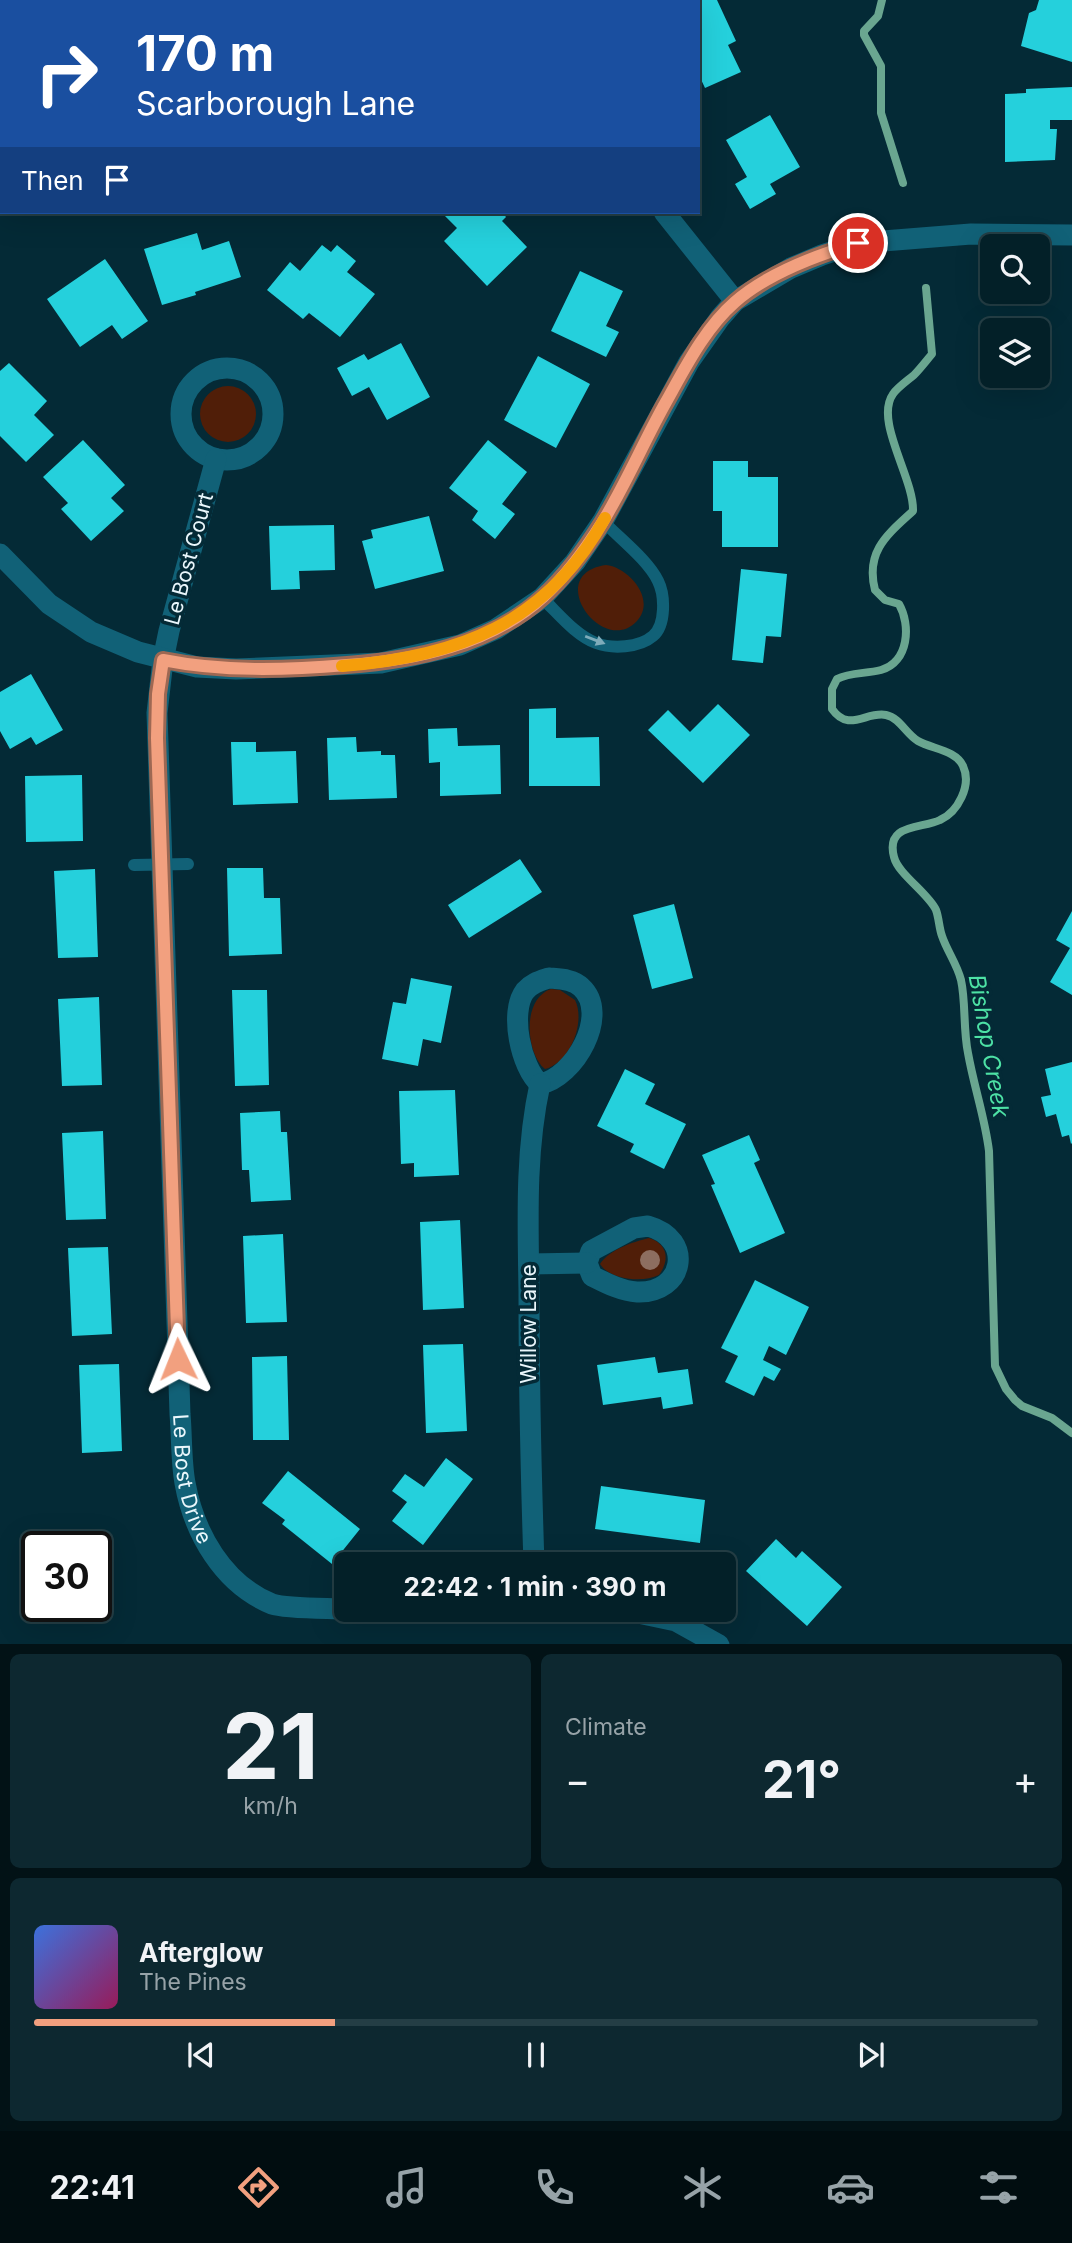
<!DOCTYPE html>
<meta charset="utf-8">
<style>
body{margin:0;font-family:Inter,sans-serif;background:#0d2830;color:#f1f3f6;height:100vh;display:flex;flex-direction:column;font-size:26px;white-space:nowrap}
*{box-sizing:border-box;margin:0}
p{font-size:23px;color:#97a3a8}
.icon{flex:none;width:38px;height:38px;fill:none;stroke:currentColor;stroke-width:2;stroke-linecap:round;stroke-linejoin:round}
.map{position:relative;height:1644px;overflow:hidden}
.sheet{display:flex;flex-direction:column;gap:10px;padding:10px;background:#021216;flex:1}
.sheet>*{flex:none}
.hud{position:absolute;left:0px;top:0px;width:700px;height:214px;box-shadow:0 7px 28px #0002,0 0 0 2px #243e45;background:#1a4fa0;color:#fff;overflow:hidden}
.buttons{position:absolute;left:980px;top:234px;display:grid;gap:14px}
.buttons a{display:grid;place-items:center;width:70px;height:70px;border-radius:10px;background:#032028;box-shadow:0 7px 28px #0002,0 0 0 2px #243e45;font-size:35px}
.speed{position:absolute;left:21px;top:1531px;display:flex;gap:14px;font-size:35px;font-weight:700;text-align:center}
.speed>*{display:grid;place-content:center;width:91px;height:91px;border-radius:50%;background:#032028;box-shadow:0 7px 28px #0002,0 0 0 2px #243e45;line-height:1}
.speed .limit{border:4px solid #111;border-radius:10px;background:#fff;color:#111}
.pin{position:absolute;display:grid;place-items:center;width:60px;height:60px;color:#fff;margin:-30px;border:4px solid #fff;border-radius:50%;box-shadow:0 2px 7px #0007}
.me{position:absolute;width:77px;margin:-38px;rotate:358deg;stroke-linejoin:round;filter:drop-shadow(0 0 5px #0008)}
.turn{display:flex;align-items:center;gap:24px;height:147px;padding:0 21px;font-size:32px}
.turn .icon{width:91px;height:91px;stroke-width:2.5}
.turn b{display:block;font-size:49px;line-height:60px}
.then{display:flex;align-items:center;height:66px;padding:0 21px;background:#0003;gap:14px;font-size:26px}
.big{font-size:52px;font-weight:700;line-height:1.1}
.sheet .card{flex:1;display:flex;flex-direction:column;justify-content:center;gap:10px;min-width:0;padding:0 24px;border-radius:10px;background:#0d2830}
.sheet .dial{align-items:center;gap:0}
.dial b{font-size:91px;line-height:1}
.song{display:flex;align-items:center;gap:21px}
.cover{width:84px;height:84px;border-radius:10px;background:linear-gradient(135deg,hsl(220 70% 55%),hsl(330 70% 35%))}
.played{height:7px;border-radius:4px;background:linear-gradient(90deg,#f2a07f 30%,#243e45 30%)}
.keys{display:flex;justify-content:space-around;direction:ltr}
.heat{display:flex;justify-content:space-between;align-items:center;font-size:38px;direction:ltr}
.sheet .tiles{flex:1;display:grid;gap:10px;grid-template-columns:1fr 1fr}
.card:last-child{grid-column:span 2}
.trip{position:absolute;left:334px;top:1552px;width:402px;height:70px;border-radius:10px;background:#032028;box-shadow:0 7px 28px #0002,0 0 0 2px #243e45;font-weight:700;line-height:70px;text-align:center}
.tab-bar{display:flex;height:112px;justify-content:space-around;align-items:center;background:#010d10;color:#97a3a8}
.tab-bar .icon{width:49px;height:49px}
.tab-bar .on{color:#f2a07f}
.tab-bar b{font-size:32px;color:#f1f3f6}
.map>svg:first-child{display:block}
</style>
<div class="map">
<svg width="1072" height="1645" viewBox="0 0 1072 1645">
<rect width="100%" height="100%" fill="#042a36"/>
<path fill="#501e08" d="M200 414a28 28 0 1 1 56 0a28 28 0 1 1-56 0Z
M606 565C628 567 657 599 637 621 603 658 542 574 606 565Z
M551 989 560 990 575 1000C586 1022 570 1063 545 1069 526 1054 521 999 551 989Z
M649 1238C668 1244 670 1260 659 1275 643 1283 610 1280 600 1264 610 1249 633 1242 649 1238Z"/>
<path fill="#338461" stroke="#6aa690" stroke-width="2" d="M88 0H309L85 2Z"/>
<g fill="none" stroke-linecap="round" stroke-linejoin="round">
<path stroke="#6aa690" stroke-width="8" d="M882 0 878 16 864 31V35L881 66V113L903 183
M926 288 932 354C926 361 920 369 914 375 907 381 898 387 893 394 874 421 914 478 913 511 888 534 865 551 875 590L885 600 899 604C911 625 909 662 881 670 866 674 850 672 837 679L832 689V709C849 733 866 711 886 715 900 718 906 734 918 741 932 749 956 750 963 766 972 785 958 812 940 820 922 829 885 823 894 857 898 874 928 893 936 910 939 918 939 928 942 936 947 951 957 964 961 980 966 1003 963 1029 968 1053 974 1087 985 1118 989 1151L995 1366 1006 1389 1015 1400 1022 1406 1052 1418 1072 1433"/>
</g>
<path fill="#25d0dc" d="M698 0H717L736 41 728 45 741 72 705 88 698 73Z
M1039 0H1072V62L1021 46 1029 13 1036 10Z
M1072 87V120H1050V129H1057L1055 160 1005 162V94L1026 93V89Z
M770 115 800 167 770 184 776 194 750 209 735 184 747 177 726 140Z
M449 212H502L506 217 502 221 527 247 487 286 444 241 457 228 445 216Z
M197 233 202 250 229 241 241 277 195 292 196 295 162 305 144 249Z
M322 245 331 252 337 245 356 261 347 272 375 294 340 337 309 313 303 319 267 290 290 262 300 271Z
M105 259 148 321 122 339 112 325 80 347 47 299Z
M580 271 623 291 606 326 619 332 606 357 551 331Z
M401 343 430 397 387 420 369 387 352 396 337 368 364 354 368 360Z
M538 356 590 384 556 448 504 420Z
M9 363 47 401 34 415 54 435 26 462 0 436V371Z
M83 440 125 485 111 498 124 511 91 541 61 509 68 503 43 477Z
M488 440 527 472 502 504 515 514 495 539 472 520 478 511 449 488Z
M713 461H748V477H778V547H722V511H713Z
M429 516 444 571 375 589 362 541 373 538 371 530Z
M334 525 335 570 299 571 300 589 271 590 269 526Z
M741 569 787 574 781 637 766 636 763 663 732 660Z
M31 674 63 730 36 745 31 737 10 749 0 731V692Z
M718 704 750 735 703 783 648 730 668 710 690 732Z
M556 708V738L599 737 600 786H529V709Z
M457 728 458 746 500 745 501 794 440 796V762L429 763 428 729Z
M356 737 357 752 381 751V755H395L397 798 329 800 327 738Z
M231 742H256V752L296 751 298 803 233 805Z
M82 775 83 841 26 842 25 776Z
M520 859 542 892 469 938 448 905Z
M227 868H263L264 898H280L282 954 229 956Z
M95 869 98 957 58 958 54 871Z
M674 904 693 978 652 989 633 915Z
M1072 911V995L1050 982 1070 948 1056 940Z
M411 978 452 986 441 1043 423 1039 418 1066 382 1059 393 1002 406 1004Z
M232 990H267L269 1085 235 1086Z
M99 997 102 1085 62 1086 58 999Z
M1072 1062V1143L1071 1144 1069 1135 1062 1137 1056 1114 1046 1117 1041 1097 1051 1095 1045 1069Z
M625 1069 655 1084 645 1104 686 1124 664 1169 630 1152 634 1144 597 1126Z
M455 1090 459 1175 414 1177V1163L401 1164 399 1091Z
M280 1111 281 1132H287L291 1200 251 1202 249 1170H242L240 1113Z
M103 1131 106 1219 66 1220 62 1133Z
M749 1135 760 1160 754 1163 785 1233 740 1253 711 1185 715 1184 702 1155Z
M460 1220 464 1308 423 1310 420 1222Z
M283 1234 287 1322 246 1323 243 1236Z
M108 1247 112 1334 72 1336 68 1248Z
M755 1280 809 1307 786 1355 769 1346 763 1360 781 1369 774 1381 764 1376 754 1396 725 1382 738 1356 721 1348Z
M463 1344 467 1431 426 1433 423 1345Z
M287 1356 289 1440H253L252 1357Z
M655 1357 658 1373 688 1369 693 1404 663 1409 661 1397 603 1405 597 1365Z
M119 1364 122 1451 82 1453 79 1365Z
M446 1458 473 1479 423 1545 392 1521 407 1502 392 1491 405 1474 424 1487Z
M288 1471 360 1529 332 1564 282 1524 285 1520 262 1503Z
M601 1486 705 1500 700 1543 595 1529Z
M776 1539 796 1558 802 1551 842 1587 807 1626 746 1571Z"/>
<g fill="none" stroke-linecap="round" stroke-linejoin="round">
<path stroke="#116177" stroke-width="12" d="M542 598C558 613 575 635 596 643 612 649 639 648 653 636 666 625 665 595 658 581 648 560 619 538 603 521
M134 865 188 864"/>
<g stroke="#116177" stroke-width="21">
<path d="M664 212 735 301"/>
<circle cx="227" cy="414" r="46"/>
<path id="s1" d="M216 459 169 631 163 660 157 713 180 1414C182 1437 181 1461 185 1483 194 1533 223 1584 272 1604 287 1609 328 1608 346 1609"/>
<path d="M0 554 49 604 91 632 138 652 197 667 236 669 381 663 460 645 496 629 542 598 575 562 603 521 689 362 720 318 735 301 791 268 822 255 858 243 971 234 1072 235"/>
<path d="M549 978C560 979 573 979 581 987 611 1014 574 1078 540 1084 521 1068 509 1012 525 991 532 983 540 981 549 978Z"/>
<path d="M648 1226C695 1239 684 1294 637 1292 621 1291 606 1283 592 1276L587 1263 591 1251 634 1228Z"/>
<path d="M529 1264 587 1263"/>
<path d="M534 1564C531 1474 529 1383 529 1292 528 1222 525 1152 540 1084"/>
<path d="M361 1610 393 1612 443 1610"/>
<path d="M624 1610 676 1621 719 1645"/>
</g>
</g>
<circle fill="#8d6e60" cx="650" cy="1260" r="10"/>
<defs><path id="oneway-solid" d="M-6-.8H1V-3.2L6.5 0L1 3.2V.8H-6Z" transform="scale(1.75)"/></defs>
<use fill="#7eacba" href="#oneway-solid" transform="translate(595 640) rotate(21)"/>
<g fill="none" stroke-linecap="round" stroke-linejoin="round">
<defs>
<path id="route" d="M178 1359 157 738 158 694 163 660C223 672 286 670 347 665 415 660 490 645 543 597 566 576 585 550 602 523 626 484 644 441 666 402 685 368 705 328 735 302 767 274 817 255 858 243"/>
</defs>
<use href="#route" stroke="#9d6853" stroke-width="18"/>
<use href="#route" stroke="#f2a07f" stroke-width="12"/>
<path stroke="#f59e0b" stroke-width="12" d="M342 666C457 657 547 624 605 518"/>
</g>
<g text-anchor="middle" stroke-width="7" stroke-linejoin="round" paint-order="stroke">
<g font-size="21" fill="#eaf7fc" stroke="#042a36">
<text transform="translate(189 559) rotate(-75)" y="7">Le Bost Court</text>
<text transform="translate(529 1324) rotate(-90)" y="7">Willow Lane</text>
<text dy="7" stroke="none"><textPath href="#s1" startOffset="1029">Le Bost Drive</textPath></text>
</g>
<g font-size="23" font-style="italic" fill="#4de1a5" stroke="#042a36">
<text transform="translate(989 1046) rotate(80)" y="8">Bishop Creek</text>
</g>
</g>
</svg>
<div class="buttons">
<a><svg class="icon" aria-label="search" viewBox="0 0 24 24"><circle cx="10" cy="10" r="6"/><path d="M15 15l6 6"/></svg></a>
<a><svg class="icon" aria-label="layers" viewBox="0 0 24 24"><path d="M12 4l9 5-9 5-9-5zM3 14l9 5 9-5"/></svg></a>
</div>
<div class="speed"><div class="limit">30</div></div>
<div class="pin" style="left:858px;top:243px;background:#d93025"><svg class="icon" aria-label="arrive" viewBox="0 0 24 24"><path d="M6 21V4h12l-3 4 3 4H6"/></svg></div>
<svg class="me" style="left:178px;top:1359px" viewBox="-20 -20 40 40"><path d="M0-17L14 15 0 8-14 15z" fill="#f2a07f" stroke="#fff" stroke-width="4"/></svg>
<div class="trip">22:42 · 1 min · 390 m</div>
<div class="hud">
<div class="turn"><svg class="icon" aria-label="right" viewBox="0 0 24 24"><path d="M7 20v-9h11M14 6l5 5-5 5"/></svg><div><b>170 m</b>Scarborough Lane</div></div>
<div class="then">Then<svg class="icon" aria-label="arrive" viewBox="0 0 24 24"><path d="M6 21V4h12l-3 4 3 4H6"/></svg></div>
</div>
</div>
<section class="sheet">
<div class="tiles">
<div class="card dial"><b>21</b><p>km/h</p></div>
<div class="card"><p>Climate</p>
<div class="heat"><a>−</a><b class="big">21°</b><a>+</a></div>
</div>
<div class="card">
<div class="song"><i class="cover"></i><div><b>Afterglow</b><p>The Pines</p></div></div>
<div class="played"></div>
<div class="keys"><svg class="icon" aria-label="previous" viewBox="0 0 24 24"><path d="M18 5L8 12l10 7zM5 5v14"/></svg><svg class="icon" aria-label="pause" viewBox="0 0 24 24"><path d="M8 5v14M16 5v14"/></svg><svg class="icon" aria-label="next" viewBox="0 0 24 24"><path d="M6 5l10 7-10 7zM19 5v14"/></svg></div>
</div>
</div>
</section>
<nav class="tab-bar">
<b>22:41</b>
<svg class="icon on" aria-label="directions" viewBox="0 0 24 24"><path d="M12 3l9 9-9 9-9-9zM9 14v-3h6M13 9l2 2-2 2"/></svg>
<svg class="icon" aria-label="music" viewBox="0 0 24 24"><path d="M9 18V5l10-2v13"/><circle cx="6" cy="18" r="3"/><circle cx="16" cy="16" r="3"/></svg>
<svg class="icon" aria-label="phone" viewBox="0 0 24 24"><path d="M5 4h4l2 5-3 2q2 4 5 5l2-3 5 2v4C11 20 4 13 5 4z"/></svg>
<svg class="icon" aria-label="climate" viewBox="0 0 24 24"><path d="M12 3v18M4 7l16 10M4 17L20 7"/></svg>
<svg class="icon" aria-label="car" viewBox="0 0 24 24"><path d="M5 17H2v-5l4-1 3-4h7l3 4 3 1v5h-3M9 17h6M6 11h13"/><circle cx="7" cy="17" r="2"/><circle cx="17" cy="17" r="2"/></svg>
<svg class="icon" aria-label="filters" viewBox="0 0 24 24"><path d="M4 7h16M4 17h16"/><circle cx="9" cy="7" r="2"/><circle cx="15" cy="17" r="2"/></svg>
</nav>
